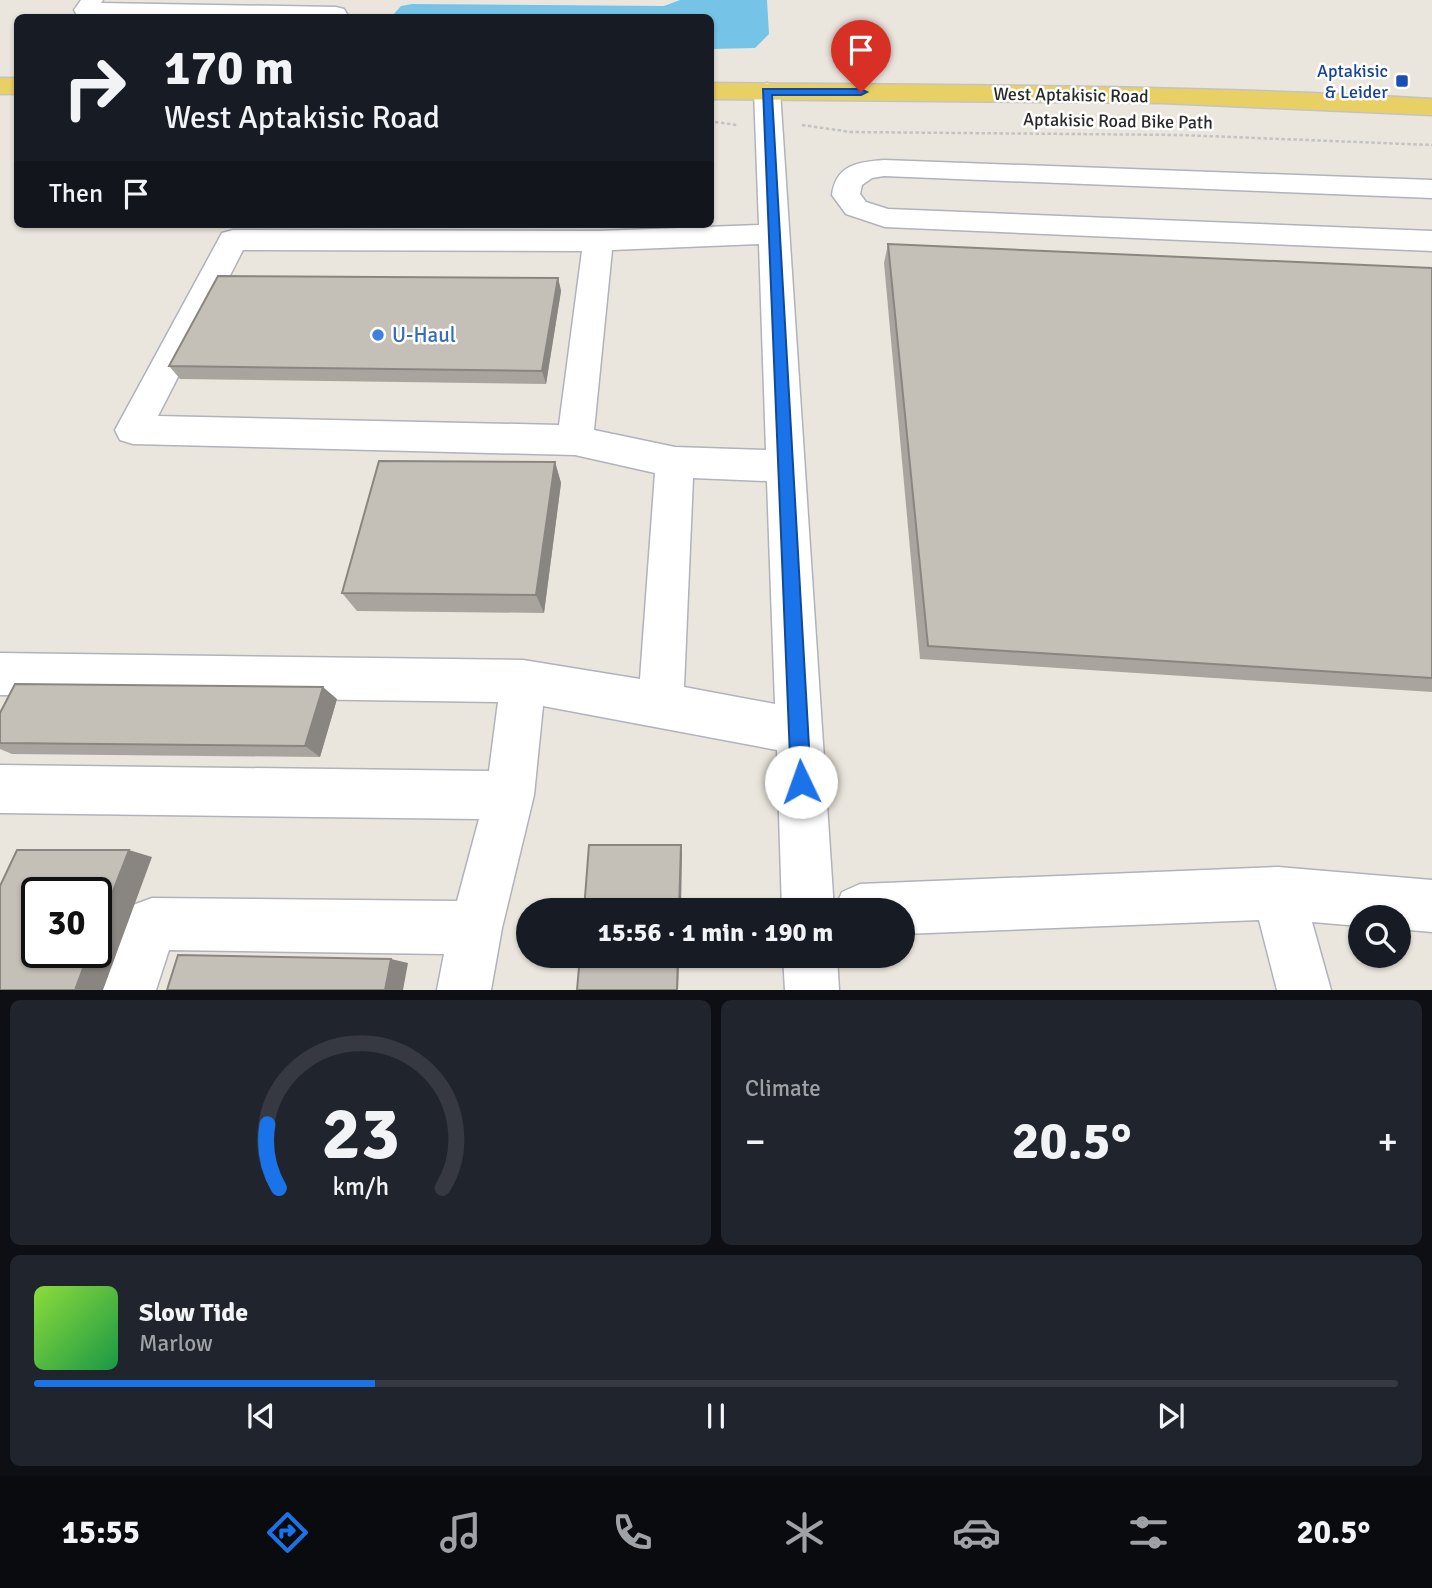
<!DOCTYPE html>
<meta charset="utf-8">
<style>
body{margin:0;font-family:Signika,sans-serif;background:#20242c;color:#f1f3f6;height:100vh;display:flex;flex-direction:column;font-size:26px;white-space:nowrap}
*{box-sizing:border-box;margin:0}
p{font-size:23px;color:#9ea1a6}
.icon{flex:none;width:38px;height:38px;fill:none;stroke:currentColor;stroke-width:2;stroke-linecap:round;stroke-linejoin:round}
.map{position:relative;height:990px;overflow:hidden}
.drawer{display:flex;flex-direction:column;gap:10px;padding:10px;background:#0d0f14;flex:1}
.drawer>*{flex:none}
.hud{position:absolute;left:14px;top:14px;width:700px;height:214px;border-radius:10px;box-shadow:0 2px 5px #0004;background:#171b24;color:#f1f3f6;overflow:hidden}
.controls{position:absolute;left:1348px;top:905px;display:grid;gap:14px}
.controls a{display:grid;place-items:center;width:63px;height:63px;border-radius:50%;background:#171b24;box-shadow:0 2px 5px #0004;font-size:35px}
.speed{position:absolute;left:21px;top:877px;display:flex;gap:14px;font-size:35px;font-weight:700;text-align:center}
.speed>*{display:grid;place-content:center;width:91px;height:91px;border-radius:50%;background:#171b24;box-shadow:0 2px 5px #0004;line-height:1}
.speed .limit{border:4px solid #111;border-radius:10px;background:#fff;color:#111}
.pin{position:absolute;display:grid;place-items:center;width:60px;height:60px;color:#fff;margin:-72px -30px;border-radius:50% 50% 50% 0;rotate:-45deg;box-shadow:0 0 7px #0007}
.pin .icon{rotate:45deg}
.me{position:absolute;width:77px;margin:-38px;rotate:357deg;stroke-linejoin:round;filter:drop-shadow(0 0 5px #0008)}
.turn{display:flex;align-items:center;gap:24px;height:147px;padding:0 35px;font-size:32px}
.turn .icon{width:91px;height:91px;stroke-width:2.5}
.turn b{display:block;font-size:49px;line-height:60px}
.then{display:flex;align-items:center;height:66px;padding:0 35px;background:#0003;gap:14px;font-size:26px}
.big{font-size:52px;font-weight:700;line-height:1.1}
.drawer .tile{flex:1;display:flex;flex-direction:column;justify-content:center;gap:10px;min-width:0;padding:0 24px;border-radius:10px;background:#20242c}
.drawer .dial{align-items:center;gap:0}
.dial svg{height:182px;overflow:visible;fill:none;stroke:#363941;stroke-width:7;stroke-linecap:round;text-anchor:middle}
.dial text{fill:#f1f3f6;stroke:none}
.song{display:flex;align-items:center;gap:21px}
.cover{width:84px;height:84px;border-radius:10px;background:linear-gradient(135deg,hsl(90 70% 55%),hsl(140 70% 35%))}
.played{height:7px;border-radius:4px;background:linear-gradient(90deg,#1a73e8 25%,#363941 25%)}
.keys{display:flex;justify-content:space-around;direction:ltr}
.heat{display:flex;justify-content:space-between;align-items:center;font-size:38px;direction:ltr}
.drawer .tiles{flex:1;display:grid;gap:10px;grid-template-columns:1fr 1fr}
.tile:last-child{grid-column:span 2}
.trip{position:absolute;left:516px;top:898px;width:399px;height:70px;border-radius:35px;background:#171b24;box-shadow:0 2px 5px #0004;font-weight:700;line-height:70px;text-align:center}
.tab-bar{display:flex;height:112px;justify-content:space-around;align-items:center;background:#090b0e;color:#9ea1a6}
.tab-bar .icon{width:49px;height:49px}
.tab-bar .active{color:#1a73e8}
.tab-bar b{font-size:32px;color:#f1f3f6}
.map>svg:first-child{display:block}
</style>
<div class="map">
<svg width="1432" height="990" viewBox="0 0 1432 990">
<rect width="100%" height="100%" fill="#ebe6dd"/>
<path fill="#75c4e8" d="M680 0H767L769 34 755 48 711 49 710 18 391 17 401 6 412 4 664 6Z"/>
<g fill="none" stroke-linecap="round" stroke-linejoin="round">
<defs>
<path id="minor" d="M81 0H103L101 3 336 7 344 9 347 14 345 18 85 17 77 15 74 10Z
M767 83 776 86 780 91 834 910H782L777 750 543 706 534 795 502 928 491 990H437L444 954 169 950 156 990H102L133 905 152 898 457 901 479 819 0 813V765L489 771 498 702 0 695V653L523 660 640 679 655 473 575 455 133 444 120 440 115 430 222 233 233 230 598 231 759 225 754 91 758 86ZM759 244 766 450 675 447 594 430 612 250ZM243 250 582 251 559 425 158 416ZM693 478 767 481 775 704 684 687Z
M884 160 1432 180V198L884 176 872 178 862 185 860 194 866 202 888 209 1432 231V251L885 227 846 214 832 195C836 165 857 162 884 160Z
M1278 867 1432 880V932L1398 929V917H1360V926L1312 922 1331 990H1277L1259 920 903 934V910H834L842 892 860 884Z
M783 956H837L839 990H785Z"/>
<path id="major" d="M0 78H18V94H0Z
M710 83C951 85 1192 85 1432 99V115L1162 103 710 99Z"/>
</defs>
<use href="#minor" stroke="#b0b2bd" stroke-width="3"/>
<use href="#major" stroke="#c3c3c3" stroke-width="3"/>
<path stroke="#c3c3c3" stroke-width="2.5" stroke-dasharray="3.5 2.5" stroke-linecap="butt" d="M715 122 737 125
M802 125 851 132 1181 135 1432 145"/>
<use href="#minor" fill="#fff" fill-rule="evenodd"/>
<use href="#major" fill="#e9d064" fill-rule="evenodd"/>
</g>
<path fill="#a9a59e" d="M888 244 1432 268V692L920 659 884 263Z
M558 278 561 291 546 384 180 379 169 366Z
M555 462 561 483 544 613 357 611 342 593Z
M337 699 320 757 12 754 0 749V713Z"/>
<path fill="#898681" d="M558 278 561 291 546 384 542 371Z
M555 462 561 483 544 613 536 595Z
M323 687 337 699 320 757 305 746Z
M681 845 682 853 681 910H679Z
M129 850 152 857 103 990H75L89 952H96V934Z
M678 956H679L678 990H677Z
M391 959 408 963 403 990H385Z"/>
<path fill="#c4c0b8" stroke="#898681" stroke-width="2" d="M888 244 1432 268V678L928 646Z
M218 276 558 278 542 371 169 366Z
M379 461 555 462 536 595 342 593Z
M15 684 323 687 305 746 0 743V713Z
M589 845H681L679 910H584Z
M17 850H129L96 934V892H37V952H89L75 990H0V886Z
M178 955 391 959 385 990H167Z
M580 956H678L677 990H577Z"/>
<path fill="#1a73e8" stroke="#114b97" stroke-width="2" d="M763 89H861L867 92 861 95H772L811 782 808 789 801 792 794 789 791 782Z"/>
<rect fill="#1a4fb4" stroke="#fff" stroke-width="2.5" x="1395" y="74" width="14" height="14" rx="3.5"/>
<circle fill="#3f7fe0" stroke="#fff" stroke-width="2.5" cx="378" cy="335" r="7"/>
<g text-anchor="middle" stroke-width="5" stroke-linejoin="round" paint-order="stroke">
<g font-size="18" fill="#164399" stroke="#fff" text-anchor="end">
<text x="1388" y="77">Aptakisic<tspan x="1388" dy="21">&amp; Leider</tspan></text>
</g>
<g font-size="18" fill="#2a2a2a" stroke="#fff">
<text transform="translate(1071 95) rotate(1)" y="6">West Aptakisic Road</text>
<text transform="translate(1118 121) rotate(1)" y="6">Aptakisic Road Bike Path</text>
</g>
<g font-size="21" fill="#366cbe" stroke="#fff" text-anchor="start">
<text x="392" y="342">U-Haul</text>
</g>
</g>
</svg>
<div class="controls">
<a><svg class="icon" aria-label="search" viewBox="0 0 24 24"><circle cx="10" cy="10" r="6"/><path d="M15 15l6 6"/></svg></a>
</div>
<div class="speed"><div class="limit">30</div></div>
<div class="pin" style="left:861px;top:92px;background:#d93025"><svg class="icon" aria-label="arrive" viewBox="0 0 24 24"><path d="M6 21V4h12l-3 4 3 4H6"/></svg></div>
<svg class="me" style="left:801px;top:782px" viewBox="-20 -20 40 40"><circle r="19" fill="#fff"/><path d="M0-13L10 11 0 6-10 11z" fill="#1a73e8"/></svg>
<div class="trip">15:56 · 1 min · 190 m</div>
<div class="hud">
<div class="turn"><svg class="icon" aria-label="right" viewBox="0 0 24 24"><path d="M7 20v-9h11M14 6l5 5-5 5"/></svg><div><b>170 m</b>West Aptakisic Road</div></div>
<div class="then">Then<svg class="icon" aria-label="arrive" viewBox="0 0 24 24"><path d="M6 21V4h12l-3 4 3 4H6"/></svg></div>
</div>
</div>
<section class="drawer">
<div class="tiles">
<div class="tile dial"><svg viewBox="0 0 100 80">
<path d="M14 69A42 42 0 1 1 86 69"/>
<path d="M14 69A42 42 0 0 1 9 41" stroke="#1a73e8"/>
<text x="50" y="56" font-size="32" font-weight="700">23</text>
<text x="50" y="72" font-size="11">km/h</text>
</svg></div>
<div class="tile"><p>Climate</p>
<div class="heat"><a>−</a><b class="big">20.5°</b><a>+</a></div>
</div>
<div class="tile">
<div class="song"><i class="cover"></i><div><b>Slow Tide</b><p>Marlow</p></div></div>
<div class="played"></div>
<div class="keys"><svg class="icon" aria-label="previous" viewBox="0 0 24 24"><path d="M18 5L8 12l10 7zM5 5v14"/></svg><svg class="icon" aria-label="pause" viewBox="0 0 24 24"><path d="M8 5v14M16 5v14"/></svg><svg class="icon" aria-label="next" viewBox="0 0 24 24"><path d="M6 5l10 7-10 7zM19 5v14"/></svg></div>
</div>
</div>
</section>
<nav class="tab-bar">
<b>15:55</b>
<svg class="icon active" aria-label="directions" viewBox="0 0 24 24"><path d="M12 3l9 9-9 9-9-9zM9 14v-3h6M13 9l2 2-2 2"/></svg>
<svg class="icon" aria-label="music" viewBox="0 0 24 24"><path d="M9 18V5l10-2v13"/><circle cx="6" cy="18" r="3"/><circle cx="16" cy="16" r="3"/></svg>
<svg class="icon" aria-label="phone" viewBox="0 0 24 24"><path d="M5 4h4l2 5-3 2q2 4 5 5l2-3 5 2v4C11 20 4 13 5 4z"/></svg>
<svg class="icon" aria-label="climate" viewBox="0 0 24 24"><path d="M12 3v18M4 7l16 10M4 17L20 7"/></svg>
<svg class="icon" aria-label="car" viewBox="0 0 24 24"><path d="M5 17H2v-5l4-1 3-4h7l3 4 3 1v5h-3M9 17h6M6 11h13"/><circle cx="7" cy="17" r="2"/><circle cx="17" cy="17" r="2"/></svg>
<svg class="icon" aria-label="filters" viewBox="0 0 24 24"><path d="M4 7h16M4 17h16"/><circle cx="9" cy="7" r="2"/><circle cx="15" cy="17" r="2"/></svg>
<b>20.5°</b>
</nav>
